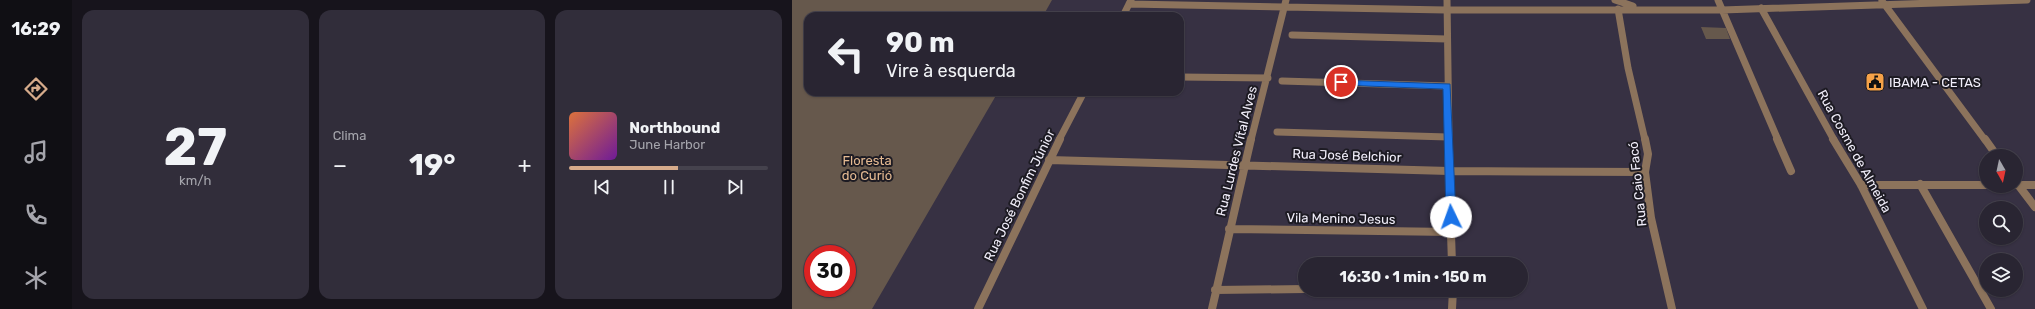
<!DOCTYPE html>
<html lang="pt">
<meta charset="utf-8">
<style>
body{margin:0;font-family:Rubik,sans-serif;background:#312d3a;color:#f1f3f6;height:100vh;display:flex;flex-direction:column;font-size:15px;white-space:nowrap}
*{box-sizing:border-box;margin:0}
p{font-size:13px;color:#a5a5ac}
.icon{flex:none;width:22px;height:22px;fill:none;stroke:currentColor;stroke-width:2;stroke-linecap:round;stroke-linejoin:round}
.map{position:relative;flex:1;overflow:hidden}
.details{display:flex;flex-direction:column;gap:10px;padding:10px;background:#17141c;width:720px}
.details>*{flex:none}
.banner{position:absolute;left:12px;top:12px;width:380px;height:84px;border-radius:12px;box-shadow:0 1px 3px #0004,0 0 0 1px #45424d;background:#292532;color:#f1f3f6;overflow:hidden}
.needle{width:26px;rotate:171deg}
.controls{position:absolute;left:1187px;top:149px;display:grid;gap:8px}
.controls a{display:grid;place-items:center;width:44px;height:44px;border-radius:50%;background:#292532;box-shadow:0 1px 3px #0004,0 0 0 1px #45424d;font-size:20px}
.speed{position:absolute;left:12px;top:245px;display:flex;gap:8px;font-size:20px;font-weight:700;text-align:center}
.speed>*{display:grid;place-content:center;width:52px;height:52px;border-radius:50%;background:#292532;box-shadow:0 1px 3px #0004,0 0 0 1px #45424d;line-height:1}
.speed .limit{border:6px solid #d22;background:#fff;color:#111}
.pin{position:absolute;display:grid;place-items:center;width:34px;height:34px;color:#fff;margin:-17px;border:2px solid #fff;border-radius:50%;box-shadow:0 1px 4px #0007}
.me{position:absolute;width:44px;margin:-22px;rotate:357deg;stroke-linejoin:round;filter:drop-shadow(0 0 3px #0008)}
.turn{display:flex;align-items:center;gap:14px;height:84px;padding:0 16px;font-size:18px}
.turn .icon{width:52px;height:52px;stroke-width:2.5}
.turn b{display:block;font-size:28px;line-height:34px}
.big{font-size:30px;font-weight:700;line-height:1.1}
.details .card{flex:1;display:flex;flex-direction:column;justify-content:center;gap:6px;min-width:0;padding:0 14px;border-radius:12px;background:#312d3a}
.details .dial{align-items:center;gap:0}
.dial b{font-size:52px;line-height:1}
.song{display:flex;align-items:center;gap:12px}
.cover{width:48px;height:48px;border-radius:6px;background:linear-gradient(135deg,hsl(20 70% 55%),hsl(280 70% 35%))}
.played{height:4px;border-radius:2px;background:linear-gradient(90deg,#d6ab8b 55%,#45424d 55%)}
.keys{display:flex;justify-content:space-around;direction:ltr}
.heat{display:flex;justify-content:space-between;align-items:center;font-size:22px;direction:ltr}
.details .tiles{flex:1;display:grid;gap:10px;grid-template-columns:repeat(3,1fr)}
.trip{position:absolute;left:506px;top:257px;width:230px;height:40px;border-radius:20px;background:#292532;box-shadow:0 1px 3px #0004,0 0 0 1px #45424d;font-weight:700;line-height:40px;text-align:center}
main{display:flex;flex:1;min-height:0}
.tab-bar{display:flex;flex-direction:column;width:72px;justify-content:space-around;align-items:center;background:#100f14;color:#a5a5ac}
.tab-bar .icon{width:28px;height:28px}
.tab-bar .selected{color:#d6ab8b}
.tab-bar b{font-size:18px;color:#f1f3f6}
.map>svg:first-child{display:block}
</style>
<main>
<nav class="tab-bar">
<b>16:29</b>
<svg class="icon selected" aria-label="directions" viewBox="0 0 24 24"><path d="M12 3l9 9-9 9-9-9zM9 14v-3h6M13 9l2 2-2 2"/></svg>
<svg class="icon" aria-label="music" viewBox="0 0 24 24"><path d="M9 18V5l10-2v13"/><circle cx="6" cy="18" r="3"/><circle cx="16" cy="16" r="3"/></svg>
<svg class="icon" aria-label="phone" viewBox="0 0 24 24"><path d="M5 4h4l2 5-3 2q2 4 5 5l2-3 5 2v4C11 20 4 13 5 4z"/></svg>
<svg class="icon" aria-label="climate" viewBox="0 0 24 24"><path d="M12 3v18M4 7l16 10M4 17L20 7"/></svg>
</nav>
<section class="details">
<div class="tiles">
<div class="card dial"><b>27</b><p>km/h</p></div>
<div class="card"><p>Clima</p>
<div class="heat"><a>−</a><b class="big">19°</b><a>+</a></div>
</div>
<div class="card">
<div class="song"><i class="cover"></i><div><b>Northbound</b><p>June Harbor</p></div></div>
<div class="played"></div>
<div class="keys"><svg class="icon" aria-label="previous" viewBox="0 0 24 24"><path d="M18 5L8 12l10 7zM5 5v14"/></svg><svg class="icon" aria-label="pause" viewBox="0 0 24 24"><path d="M8 5v14M16 5v14"/></svg><svg class="icon" aria-label="next" viewBox="0 0 24 24"><path d="M6 5l10 7-10 7zM19 5v14"/></svg></div>
</div>
</div>
</section>
<div class="map">
<svg width="1243" height="309" viewBox="0 0 1243 309">
<rect width="100%" height="100%" fill="#373143"/>
<path fill="#66584c" fill-rule="evenodd" d="M0 0H260L251 16H16V92H206L80 309H0ZM21 254H55V288H21Z
M909 27 934 28 938 39H914Z"/>
<g fill="none" stroke-linecap="round" stroke-linejoin="round">
<path stroke="#8c735c" stroke-width="7" d="M655 0 657 140
M823 0 841 6
M926 0 986 140
M1090 1 1193 140
M337 4 654 10H930L1235 0
M969 8 1042 140
M826 9 836 68 853 140
M331 16 339 0
M500 35 655 39
M388 77 476 78
M490 81 655 86
M485 132 656 137
M267 140 292 92
M459 140 494 0"/>
<path stroke="#8c735c" stroke-width="8" d="M656 139 660 264
M853 139 856 154 853 172 859 218 880 309
M985 139 999 171
M1041 139 1069 185 1131 309
M1193 139 1205 156
M257 160 657 171 853 172
M1224 182 1243 207
M1128 184 1199 309
M1069 185H1194
M1224 185H1243
M437 229 660 232
M423 290 513 289
M186 309 268 139
M420 309 459 139
M660 309 661 290"/>
</g>
<path fill="#1a73e8" stroke="#114b97" d="M546 80 658 84 664 217 663 220 659 221 654 217 651 89 549 85 545 82Z"/>
<defs>
<symbol id="civic-square" viewBox="-11 -11 22 22"><rect x="-9" y="-9" width="18" height="18" rx="4" fill="#f6a248" stroke="#1d1b23"/><path d="M-.6-6.5H3V-4.5H.6V-3L4-1V1h2V6H-6V1h2V-1L-.6-3ZM-1.2 2.5V6h2.4V2.5Z" fill="#111"/></symbol>
</defs>
<g fill-rule="evenodd">
<use href="#civic-square" x="1072" y="71" width="22" height="22"/>
</g>
<g text-anchor="middle" stroke-width="4" stroke-linejoin="round" paint-order="stroke">
<g font-size="13" fill="#f1eefa" stroke="#1d1b23" text-anchor="start">
<text x="1097" y="87">IBAMA - CETAS</text>
</g>
<g font-size="13" fill="#f1eefa" stroke="#1d1b23">
<text transform="translate(444 151) rotate(-76)" y="5">Rua Lurdes Vítal Alves</text>
<text transform="translate(1063 151) rotate(61)" y="5">Rua Cosme de Almeida</text>
<text transform="translate(555 155) rotate(2)" y="5">Rua José Belchior</text>
<text transform="translate(845 184) rotate(-96)" y="5">Rua Caio Facó</text>
<text transform="translate(227 195) rotate(-64)" y="5">Rua José Bonfim Júnior</text>
<text transform="translate(549 218) rotate(1)" y="5">Vila Menino Jesus</text>
</g>
<g font-size="13" fill="#e5ba92" stroke="#1d1b23">
<text x="75" y="165">Floresta<tspan x="75" dy="15">do Curió</tspan></text>
</g>
</g>
</svg>
<div class="controls">
<a><svg class="needle" viewBox="-14 -14 28 28"><path d="M0-13l5 13h-10z" fill="#e53935"/><path d="M0 13l5-13h-10z" fill="#a5a5ac"/></svg></a>
<a><svg class="icon" aria-label="search" viewBox="0 0 24 24"><circle cx="10" cy="10" r="6"/><path d="M15 15l6 6"/></svg></a>
<a><svg class="icon" aria-label="layers" viewBox="0 0 24 24"><path d="M12 4l9 5-9 5-9-5zM3 14l9 5 9-5"/></svg></a>
</div>
<div class="speed"><div class="limit">30</div></div>
<div class="pin" style="left:549px;top:82px;background:#d93025"><svg class="icon" aria-label="arrive" viewBox="0 0 24 24"><path d="M6 21V4h12l-3 4 3 4H6"/></svg></div>
<svg class="me" style="left:659px;top:217px" viewBox="-20 -20 40 40"><circle r="19" fill="#fff"/><path d="M0-13L10 11 0 6-10 11z" fill="#1a73e8"/></svg>
<div class="trip">16:30 · 1 min · 150 m</div>
<div class="banner">
<div class="turn"><svg class="icon" aria-label="left" viewBox="0 0 24 24"><path d="M17 20v-9H6M10 6l-5 5 5 5"/></svg><div><b>90 m</b>Vire à esquerda</div></div>
</div>
</div>
</main>
